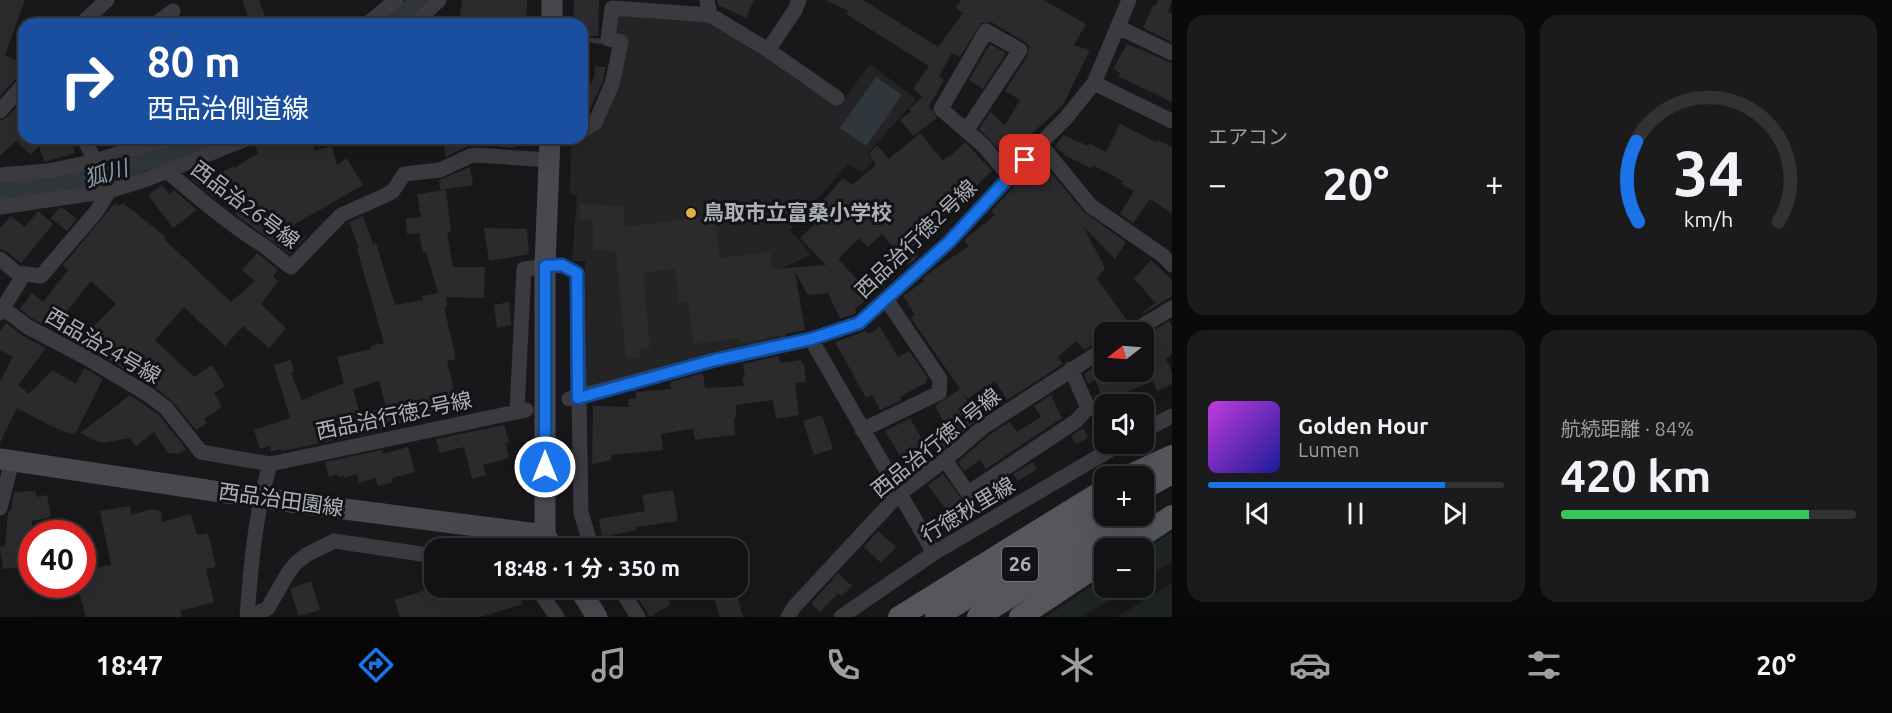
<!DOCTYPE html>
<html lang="ja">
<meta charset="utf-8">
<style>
body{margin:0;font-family:Ubuntu,"Noto Sans JP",sans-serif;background:#1b1b1d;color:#f1f3f6;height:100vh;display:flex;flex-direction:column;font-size:22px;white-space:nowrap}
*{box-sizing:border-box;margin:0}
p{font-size:20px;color:#9c9ea0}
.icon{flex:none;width:33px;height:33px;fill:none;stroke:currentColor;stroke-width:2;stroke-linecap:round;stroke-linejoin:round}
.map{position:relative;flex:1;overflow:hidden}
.drawer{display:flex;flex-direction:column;gap:15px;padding:15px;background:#0a0a0b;width:720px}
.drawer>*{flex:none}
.guide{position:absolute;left:18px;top:18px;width:570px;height:126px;border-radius:18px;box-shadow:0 6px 24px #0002,0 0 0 2px #313234;background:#1a4fa0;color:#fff;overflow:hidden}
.needle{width:39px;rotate:253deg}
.tools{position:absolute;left:1094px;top:322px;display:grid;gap:12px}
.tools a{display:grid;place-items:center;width:60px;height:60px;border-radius:12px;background:#121214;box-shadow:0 6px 24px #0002,0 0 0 2px #313234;font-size:30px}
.speed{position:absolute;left:18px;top:520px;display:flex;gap:12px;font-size:30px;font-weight:700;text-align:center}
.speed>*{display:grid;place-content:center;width:78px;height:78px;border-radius:50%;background:#121214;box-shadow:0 6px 24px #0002,0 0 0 2px #313234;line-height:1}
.speed .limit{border:9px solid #d22;background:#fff;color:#111}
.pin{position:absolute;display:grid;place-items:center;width:51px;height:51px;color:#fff;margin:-26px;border-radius:12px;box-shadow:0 3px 9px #0006}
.me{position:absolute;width:66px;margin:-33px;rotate:0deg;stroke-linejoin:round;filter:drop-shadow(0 0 4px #0008)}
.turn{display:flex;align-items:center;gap:21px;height:126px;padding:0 30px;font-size:27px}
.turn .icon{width:78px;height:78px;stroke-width:2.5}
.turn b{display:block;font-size:42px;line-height:51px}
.big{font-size:45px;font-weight:700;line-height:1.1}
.drawer .card{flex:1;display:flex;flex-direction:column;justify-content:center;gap:9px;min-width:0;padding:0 21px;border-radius:18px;background:#1b1b1d}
.drawer .dial{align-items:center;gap:0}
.dial svg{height:156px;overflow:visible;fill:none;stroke:#313234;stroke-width:7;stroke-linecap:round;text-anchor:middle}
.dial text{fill:#f1f3f6;stroke:none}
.song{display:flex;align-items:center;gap:18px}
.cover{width:72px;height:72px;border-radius:9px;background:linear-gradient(135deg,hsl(290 70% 55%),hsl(240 70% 35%))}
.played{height:6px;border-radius:3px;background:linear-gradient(90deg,#1a73e8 80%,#313234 80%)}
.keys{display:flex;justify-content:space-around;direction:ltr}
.heat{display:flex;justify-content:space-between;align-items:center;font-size:33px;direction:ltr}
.charge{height:9px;border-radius:4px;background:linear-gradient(90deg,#34c759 84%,#313234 0)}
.drawer .tiles{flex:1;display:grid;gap:15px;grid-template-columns:repeat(2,1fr)}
.trip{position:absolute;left:424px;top:538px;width:324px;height:60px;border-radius:18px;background:#121214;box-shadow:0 6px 24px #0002,0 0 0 2px #313234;font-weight:700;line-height:60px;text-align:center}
.tabs{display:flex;height:96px;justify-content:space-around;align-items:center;background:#070708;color:#9c9ea0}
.tabs .icon{width:42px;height:42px}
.tabs .active{color:#1a73e8}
.tabs b{font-size:27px;color:#f1f3f6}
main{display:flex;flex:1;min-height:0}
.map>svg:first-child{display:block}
</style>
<main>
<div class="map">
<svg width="1172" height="617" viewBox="0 0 1172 617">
<rect width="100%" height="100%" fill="#18181a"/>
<path fill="#242427" d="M615 14 709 19 838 107 870 64 916 99 867 154 873 162 862 173 848 164 790 230 811 255 777 270 787 337 584 389 585 261H572L577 196 570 194 571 140 584 141 598 125 616 83Z"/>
<path fill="#1f2520" d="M1172 532V562L1143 579V550Z
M1104 577V588H1129L1082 617H1046Z
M1172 583V617H1117Z"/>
<path fill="#2f373d" d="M406 0H428L404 24H379Z
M876 77 902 95 866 146 840 128Z
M185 138H226C198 150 169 163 140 173 95 188 47 194 0 201V182L66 174 121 161Z"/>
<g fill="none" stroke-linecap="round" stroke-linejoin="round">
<path stroke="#2f373d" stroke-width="5" d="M430 20H452L479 24
M582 39 605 42"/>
</g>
<path fill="#2b2b2e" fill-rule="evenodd" d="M0 0H25L5 55 24 63 20 71 24 74 17 78 0 96Z
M242 0H259L268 24H251Z
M462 0H527L526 24H459Z
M574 0H599L598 36H582V24H573Z
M717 0H754L746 18 718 5Z
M825 0H863L938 47 963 13 956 8 961 0H1043L1086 24 1074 45 1090 50 1063 105 1006 157 979 129 990 112 1005 125 1020 100 1005 91 1028 55 1029 46 1025 42 991 22 981 23 960 57 952 53 939 76 944 80 929 106 937 118 913 136 900 120 911 112 909 109 923 97 913 89 929 66 846 14 848 11Z
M1158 0H1172L1168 12 1172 14V42L1143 28 1153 5 1155 6Z
M990 44 1006 53 983 89 969 80Z
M1127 44 1172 63V102L1118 76 1120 73 1113 69Z
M595 66 606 67 603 81 587 116 582 120V100L594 77Z
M24 99V138H71L75 153 44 162 39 146 31 155 16 141 0 156V121L7 117Z
M1120 124 1156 142 1158 140 1172 147V214L1150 199 1133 223 1120 214 1134 191 1121 184 1123 181 1092 165 1091 168 1064 155 1065 154 1055 147 1063 135 1088 146 1089 143 1106 152Z
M920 133 943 161 948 156 949 157 965 142 992 171 957 204 959 206 911 247 918 256 909 265 882 234 868 247 859 238 838 259 865 288 862 291 868 298 855 309 856 313 854 314 840 319 828 293 808 295 795 272 805 330 740 344V338L694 344 688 301 679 302 675 269 643 273 650 348 640 349 641 358 626 359 616 252 593 250V220L579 219 580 204 624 206V227L714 215 720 258 770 252 772 269 826 265 800 238 830 209 822 202 843 178 852 185 876 165 869 154 877 145 889 159Z
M270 138H310L315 151 332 146 337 165 347 158 363 185 283 231 289 243 308 235 290 254 237 216 221 191 213 197 187 175 195 170 208 181 233 166 234 168 258 153 255 145Z
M444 138H465L466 147 445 157Z
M500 138H516L515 148 499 147Z
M470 167 473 185 440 190 439 180Z
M1031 168 1037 176 1047 168 1084 212 1126 242 1115 259 1083 226 1105 268 1097 279 1129 323 1119 333H1104V339L1084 350 1076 341 1058 357 1063 364 1007 400 995 381 967 399 961 390 977 420 942 450 935 439 949 431 935 406 960 389 911 318 915 315 903 296 924 281 922 279 929 273 969 246 964 240 995 215 991 211Z
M162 185 170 195 174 190 197 210 173 228 148 195Z
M446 190 451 232 447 233 453 267H485L484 298 446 297 447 307H444L456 359 447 361 454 391 461 389 465 406 376 430V432L282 451 281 449 271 452 270 446 260 449 254 430 290 418 274 365 291 360 294 371 291 373 302 400 344 383 337 357 371 349V346L384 343 357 249 359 248 349 222 363 216 373 244 376 243 395 305 423 300 422 296 438 293 426 252 423 253 419 233 407 234 406 218 421 217 417 194ZM379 381 386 407 360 414 353 389Z
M115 203 119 206 123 203 166 237 164 239 231 302 255 281 242 270 257 253 278 270 273 277 278 281 261 304 286 328 269 348 243 326 225 346 184 307 155 340 194 377 212 365 225 386 214 393 222 407 204 419 207 423 196 430 173 402 155 387 78 342 116 304 91 281 62 317 67 320 58 332 33 319 20 309 32 293 43 302 68 270 63 265Z
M59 208H63L77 219 67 231 51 218Z
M38 211 53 224 21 263 6 251 0 249V228L11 216 25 227Z
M484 228 527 229 529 254 489 261Z
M1151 260 1172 280V296L1143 314V312L1156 303 1134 279Z
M509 302 511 325 497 328 494 305Z
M1169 321 1172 326V354L1166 359 1172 372V384L1157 391 1153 381 1104 401 1095 380 1088 384 1084 374 1104 361V372H1143V337Z
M6 323 23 336 46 348 18 385 29 394 52 370 76 384 84 368 103 379 75 434 72 432 71 434 51 426 17 408 0 443V381L13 357 0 350V331Z
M880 327 898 357 909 351 928 378 926 380 927 382 900 397 902 400 880 410 872 395 866 398 835 342 865 331 869 334Z
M779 356 780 363 801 360 802 364H804L806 382 795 383 799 415 776 419 773 400 736 405V417L734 418 735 435 695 440 693 429 661 434 663 450 611 455V460L592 464 593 406 629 407 628 399H636V392L671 389 670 382 703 373 705 388 744 386 742 377H745L743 364Z
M130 395 159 415 186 449 178 454 168 453 154 432 136 446 130 438 102 443 80 433Z
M1051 395 1062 418 986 469 980 460 964 471 958 462 988 436 1009 422 1017 432 1041 417 1034 406Z
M822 415 833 449 814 455 803 421Z
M910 418 928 450 916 456 920 462 907 468 885 431Z
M504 425 509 442 505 443 509 458 483 465 486 475 472 479 464 447 440 453 436 439Z
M1083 428 1088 438 1076 444 1071 436Z
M408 447 415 472 392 478 393 482 378 486 375 478 359 483 357 474 344 478V476L338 477 337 474 329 477 325 462 382 450 383 454Z
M1033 462 1037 469 1018 481 1013 474Z
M943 474 971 511 959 519 957 517 953 519 928 485Z
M673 490 678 521 637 527V530L602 537 599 519 645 511 642 495Z
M35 491 37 497 47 495 51 517 32 521V563L22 565V567L3 569 0 547 5 546 8 513 11 509 14 492Z
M130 506 131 515 152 509 161 512 162 522 191 514 197 535 208 533 216 567 206 569 214 602 180 611 182 617H86L77 585H82V570L111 565 100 511Z
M878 531 896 547 881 563 864 547Z
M838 573 852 586 842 596 838 593 820 612 811 604Z
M311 581 320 610 299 616 290 589Z
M432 588H517L523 604 480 617H400L395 600Z
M636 588H661L671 604 650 617 638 598 641 596Z
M736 593 743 617H720L714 599Z"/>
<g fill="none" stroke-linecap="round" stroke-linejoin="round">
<path stroke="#3a3a3f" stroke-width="15" d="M799 0 795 10 768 50 837 98
M710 15 768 50
M81 24 107 0
M155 24 173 11
M367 24 396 0
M414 24 439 0
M1118 27 1172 53
M1094 83 1172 121
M0 111 24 84
M582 131 595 123 612 84 621 42 608 39 612 8 710 15 707 0
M966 131 1020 50 986 31 941 109 983 145 1010 177
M84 138 109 191
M1040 144 1091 206 1162 255 1172 265
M167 171C197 197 228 223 261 244 272 251 280 260 291 267L341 215 386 195 393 191 404 174 440 170 470 156 477 155 549 160
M0 175 48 171 95 161 168 138
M0 207 109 191 147 179 248 138
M0 259 17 273 41 276 96 212 109 191
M3 308 28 327 87 358 149 395 166 408 201 452 270 464C255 515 251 565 247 617
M0 313 24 274
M1131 333 1172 308
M811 339 934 553
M569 399 715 360 811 339 859 323 949 242 1040 144 1066 118 1094 83 1129 0
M517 411 524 269 562 265 577 273 581 513 589 539 595 549
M862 430 939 393 940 379 886 299
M1143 431 1172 416
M945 460 968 493 1076 421 1088 408 1071 369
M270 464 526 410
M0 508 12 461
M537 588 557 617
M620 588 638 617
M250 617 268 608 288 573 295 564 306 555 334 541 435 556
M788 617 794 607 899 494 945 460 982 428 1104 349
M841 617 934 553 1120 444"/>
<path stroke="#48494e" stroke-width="21" d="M552 24V0
M0 459 260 498 545 535 554 549
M545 535V265L550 138
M579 588 597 617"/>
<path stroke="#56575d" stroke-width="22" d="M1126 477 1172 456
M1143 489 1172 473
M1122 549 1172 516
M899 617 1104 490
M936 617 1104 513
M978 617 1085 549 1141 516
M1020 617 1104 561"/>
</g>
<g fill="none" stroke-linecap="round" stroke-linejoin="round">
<defs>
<path id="route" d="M545 467V266L562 265 577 273 578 398 715 360 811 339 859 323 949 242 1025 160"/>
</defs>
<use href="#route" stroke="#114b97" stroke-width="15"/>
<use href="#route" stroke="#1a73e8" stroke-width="10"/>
</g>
<circle fill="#e1af4a" stroke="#131315" stroke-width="2" cx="691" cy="213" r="6"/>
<g text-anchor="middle" stroke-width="6" stroke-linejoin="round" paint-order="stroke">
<rect fill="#131315" stroke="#7e8187" stroke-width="1.5" x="1002" y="547" width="36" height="34" rx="4.5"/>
<g font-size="20" font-weight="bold" fill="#acb0b8">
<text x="1020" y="571">26</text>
</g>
<g font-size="21" fill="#acb0b8" stroke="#131315">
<text transform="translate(245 205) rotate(37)" y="7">西品治26号線</text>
<text transform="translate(916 239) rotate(-44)" y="7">西品治行徳2号線</text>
<text transform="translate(103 346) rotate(30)" y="7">西品治24号線</text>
<text transform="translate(394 416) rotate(-12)" y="7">西品治行徳2号線</text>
<text transform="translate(936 443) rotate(-39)" y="7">西品治行徳1号線</text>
<text transform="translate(281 500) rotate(8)" y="7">西品治田園線</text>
<text transform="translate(968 510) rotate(-31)" y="7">行徳秋里線</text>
</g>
<g font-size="21" font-weight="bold" fill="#acb0b8" stroke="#131315" text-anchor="start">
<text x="703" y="220">鳥取市立富桑小学校</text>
</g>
<g font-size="22" font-style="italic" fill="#879cb0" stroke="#131315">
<text transform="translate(106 173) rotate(-16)" y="8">狐川</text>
</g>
</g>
</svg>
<div class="tools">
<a><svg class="needle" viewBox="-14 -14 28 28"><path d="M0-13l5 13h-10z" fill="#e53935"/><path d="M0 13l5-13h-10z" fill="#9c9ea0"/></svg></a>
<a><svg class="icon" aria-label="sound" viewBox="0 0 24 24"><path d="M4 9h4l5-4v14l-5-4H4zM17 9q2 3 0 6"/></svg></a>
<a>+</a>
<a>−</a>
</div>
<div class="speed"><div class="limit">40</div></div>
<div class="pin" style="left:1025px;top:160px;background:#d93025"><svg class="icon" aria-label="arrive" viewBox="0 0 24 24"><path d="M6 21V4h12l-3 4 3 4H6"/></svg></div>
<svg class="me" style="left:545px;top:467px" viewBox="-20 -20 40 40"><circle r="17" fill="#1a73e8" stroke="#fff" stroke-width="3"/><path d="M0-11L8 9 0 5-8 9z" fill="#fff"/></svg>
<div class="trip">18:48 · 1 分 · 350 m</div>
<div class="guide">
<div class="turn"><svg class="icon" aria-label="right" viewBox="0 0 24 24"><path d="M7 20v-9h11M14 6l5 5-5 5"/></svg><div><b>80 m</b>西品治側道線</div></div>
</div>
</div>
<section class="drawer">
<div class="tiles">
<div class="card"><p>エアコン</p>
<div class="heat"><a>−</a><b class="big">20°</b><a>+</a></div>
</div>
<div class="card dial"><svg viewBox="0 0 100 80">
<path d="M14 69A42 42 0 1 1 86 69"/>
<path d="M14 69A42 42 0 0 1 13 28" stroke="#1a73e8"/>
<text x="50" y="56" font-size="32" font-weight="700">34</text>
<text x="50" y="72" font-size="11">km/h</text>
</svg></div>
<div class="card">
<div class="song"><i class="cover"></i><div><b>Golden Hour</b><p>Lumen</p></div></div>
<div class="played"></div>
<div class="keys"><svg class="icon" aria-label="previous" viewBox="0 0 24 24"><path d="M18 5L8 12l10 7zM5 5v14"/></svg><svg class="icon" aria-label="pause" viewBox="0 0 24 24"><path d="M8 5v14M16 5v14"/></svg><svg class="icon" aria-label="next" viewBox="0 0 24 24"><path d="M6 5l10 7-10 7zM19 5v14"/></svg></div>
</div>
<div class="card"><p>航続距離 · 84%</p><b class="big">420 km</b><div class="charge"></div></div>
</div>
</section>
</main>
<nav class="tabs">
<b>18:47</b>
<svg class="icon active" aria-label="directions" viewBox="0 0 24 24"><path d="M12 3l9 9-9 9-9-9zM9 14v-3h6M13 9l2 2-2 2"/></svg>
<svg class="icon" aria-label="music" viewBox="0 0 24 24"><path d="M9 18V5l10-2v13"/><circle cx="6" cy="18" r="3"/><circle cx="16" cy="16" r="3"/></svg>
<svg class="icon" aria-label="phone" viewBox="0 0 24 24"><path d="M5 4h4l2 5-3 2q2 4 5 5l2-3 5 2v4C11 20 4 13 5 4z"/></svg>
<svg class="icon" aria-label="climate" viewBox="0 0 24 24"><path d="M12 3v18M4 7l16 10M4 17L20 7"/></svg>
<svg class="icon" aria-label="car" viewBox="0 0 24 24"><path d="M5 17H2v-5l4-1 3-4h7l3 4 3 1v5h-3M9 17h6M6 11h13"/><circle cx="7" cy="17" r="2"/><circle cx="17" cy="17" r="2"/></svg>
<svg class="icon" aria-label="filters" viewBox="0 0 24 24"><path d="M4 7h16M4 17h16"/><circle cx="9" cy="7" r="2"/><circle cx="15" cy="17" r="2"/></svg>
<b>20°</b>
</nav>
